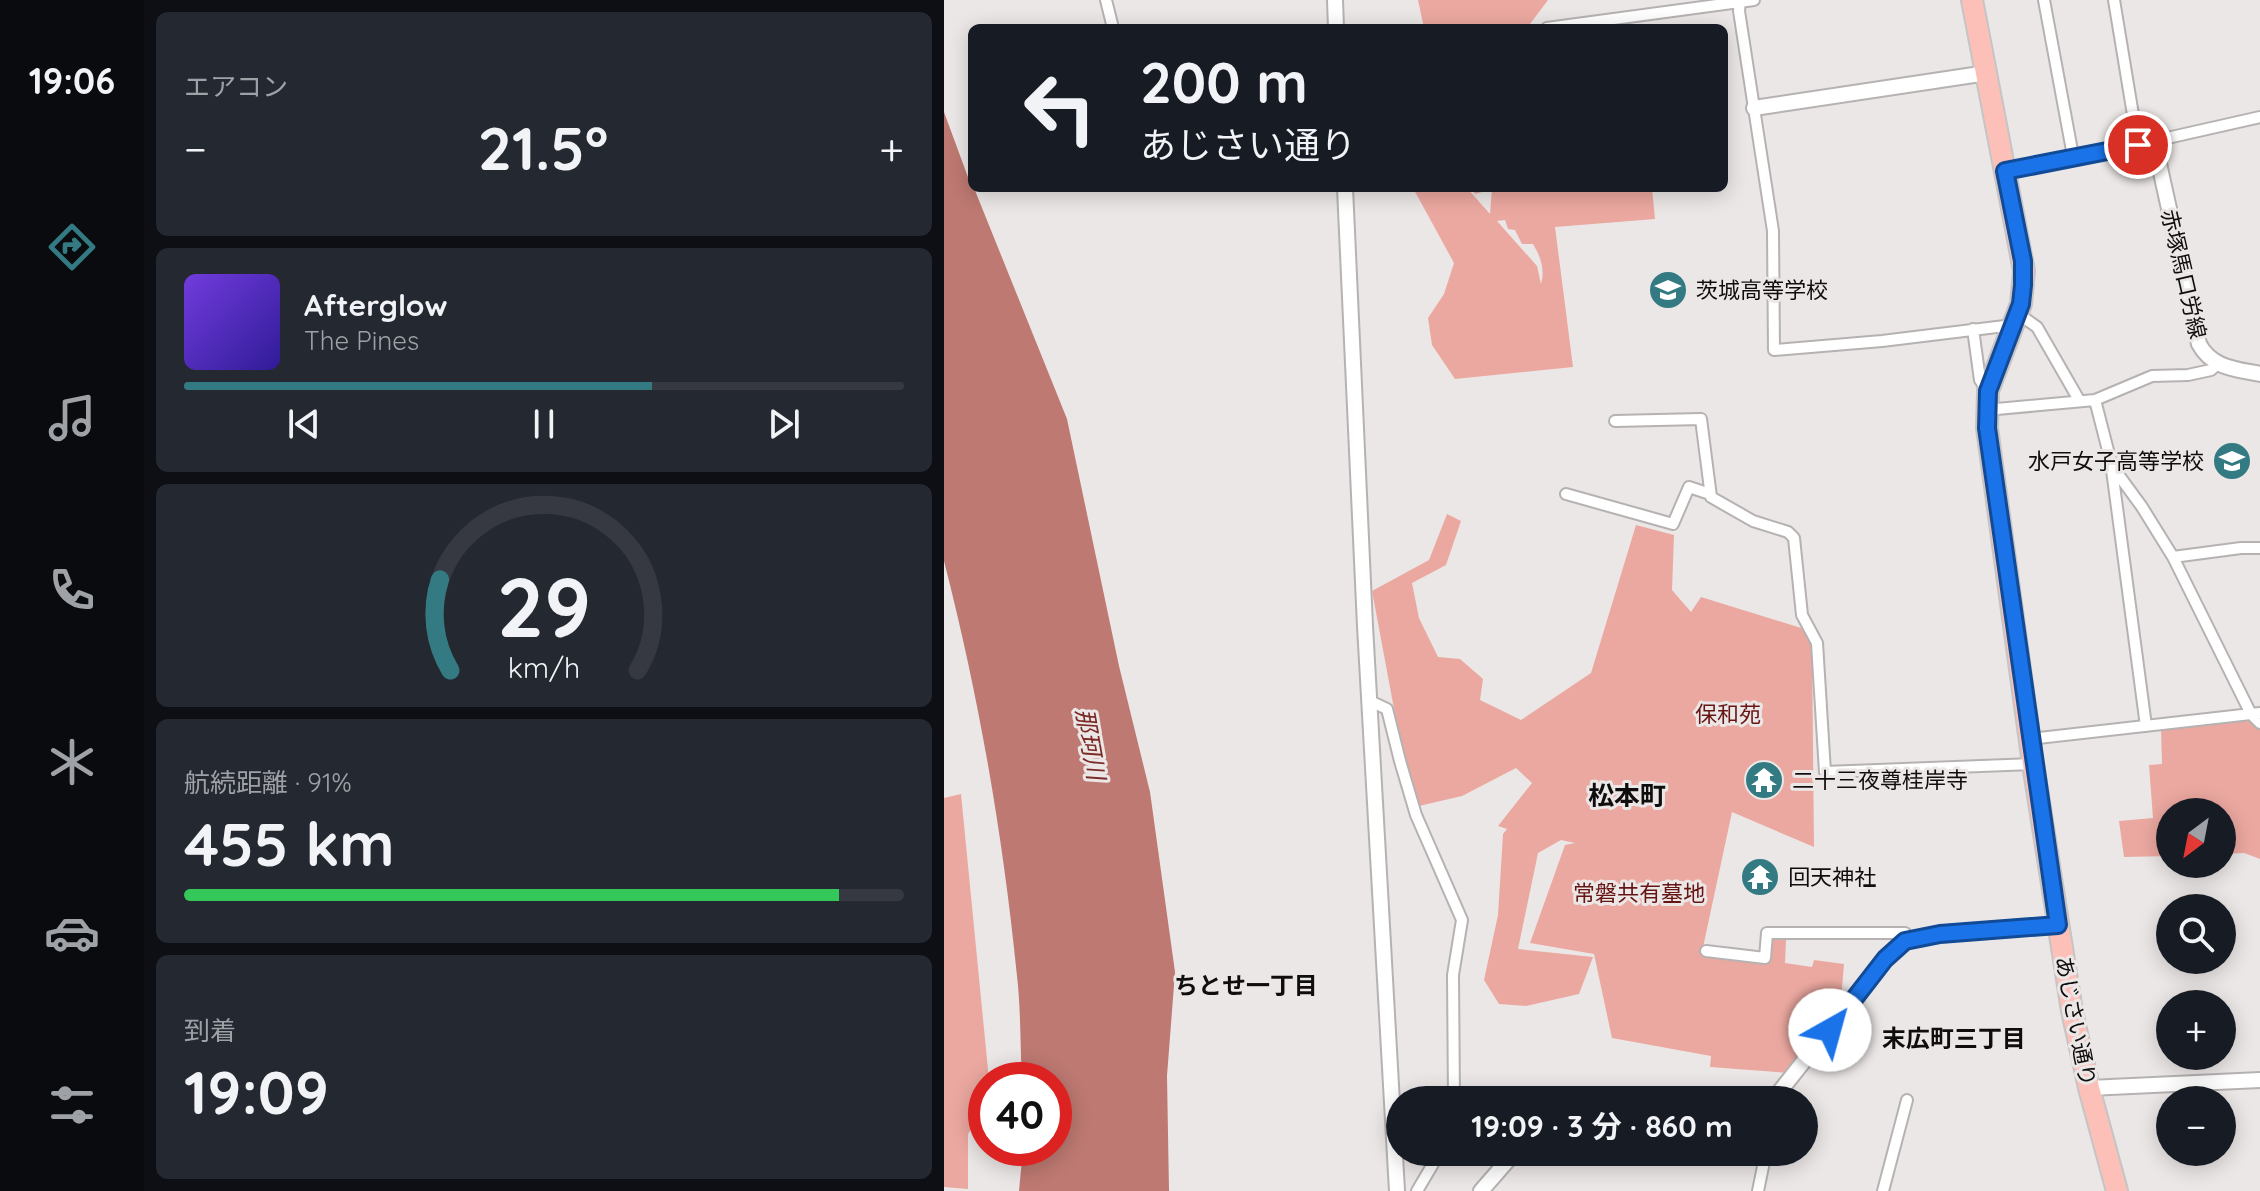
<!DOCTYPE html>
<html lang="ja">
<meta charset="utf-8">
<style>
body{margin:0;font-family:Quicksand,"Noto Sans JP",sans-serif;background:#242831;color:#f1f3f6;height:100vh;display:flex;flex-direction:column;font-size:30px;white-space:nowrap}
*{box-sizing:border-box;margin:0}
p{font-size:26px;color:#9ea1a6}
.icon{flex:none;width:44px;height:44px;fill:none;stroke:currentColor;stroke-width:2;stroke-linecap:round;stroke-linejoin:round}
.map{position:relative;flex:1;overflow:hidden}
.details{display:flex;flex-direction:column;gap:12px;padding:12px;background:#0d0f14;width:800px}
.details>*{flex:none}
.top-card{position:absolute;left:24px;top:24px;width:760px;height:168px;border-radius:12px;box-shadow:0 4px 20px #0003;background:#171b24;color:#f1f3f6;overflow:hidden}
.needle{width:52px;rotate:212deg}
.controls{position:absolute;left:1212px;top:798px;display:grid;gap:16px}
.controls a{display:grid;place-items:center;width:80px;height:80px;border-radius:50%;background:#171b24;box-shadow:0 4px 20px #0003;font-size:40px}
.speed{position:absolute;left:24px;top:1062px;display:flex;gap:16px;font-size:40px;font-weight:700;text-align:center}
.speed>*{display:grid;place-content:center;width:104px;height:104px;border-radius:50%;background:#171b24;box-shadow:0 4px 20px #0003;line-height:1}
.speed .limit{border:12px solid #d22;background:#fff;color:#111}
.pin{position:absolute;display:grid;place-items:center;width:68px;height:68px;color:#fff;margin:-34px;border:4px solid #fff;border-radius:50%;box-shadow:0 2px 8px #0007}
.me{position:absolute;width:88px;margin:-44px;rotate:38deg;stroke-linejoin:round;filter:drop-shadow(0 0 6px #0008)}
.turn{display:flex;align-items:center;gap:28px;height:168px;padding:0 40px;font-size:36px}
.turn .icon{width:104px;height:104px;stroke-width:2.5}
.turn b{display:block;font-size:56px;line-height:68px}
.big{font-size:60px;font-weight:700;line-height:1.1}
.details .card{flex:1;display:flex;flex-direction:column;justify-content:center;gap:12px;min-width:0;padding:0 28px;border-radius:12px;background:#242831}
.details .dial{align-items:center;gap:0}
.dial svg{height:208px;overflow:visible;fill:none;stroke:#363941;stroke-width:7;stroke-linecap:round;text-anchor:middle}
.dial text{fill:#f1f3f6;stroke:none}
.song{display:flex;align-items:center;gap:24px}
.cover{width:96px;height:96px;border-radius:12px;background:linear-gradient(135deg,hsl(260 70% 55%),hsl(250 70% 35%))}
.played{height:8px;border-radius:4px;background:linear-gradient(90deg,#337a83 65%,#363941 65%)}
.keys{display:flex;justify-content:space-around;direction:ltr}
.heat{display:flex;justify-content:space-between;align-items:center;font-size:44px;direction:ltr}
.charge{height:12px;border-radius:6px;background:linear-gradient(90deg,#34c759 91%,#363941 0)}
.trip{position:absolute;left:442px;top:1086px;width:432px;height:80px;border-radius:40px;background:#171b24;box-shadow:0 4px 20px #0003;font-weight:700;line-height:80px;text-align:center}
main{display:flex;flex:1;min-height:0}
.dock{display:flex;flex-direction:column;width:144px;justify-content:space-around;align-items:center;background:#090b0e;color:#9ea1a6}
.dock .icon{width:56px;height:56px}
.dock .active{color:#337a83}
.dock b{font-size:36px;color:#f1f3f6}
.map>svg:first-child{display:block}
</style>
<main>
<nav class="dock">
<b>19:06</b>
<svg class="icon active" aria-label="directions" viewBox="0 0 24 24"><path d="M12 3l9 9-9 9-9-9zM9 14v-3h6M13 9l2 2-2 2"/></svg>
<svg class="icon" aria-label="music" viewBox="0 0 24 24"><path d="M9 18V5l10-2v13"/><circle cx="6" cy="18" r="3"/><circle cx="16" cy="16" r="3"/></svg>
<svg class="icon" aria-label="phone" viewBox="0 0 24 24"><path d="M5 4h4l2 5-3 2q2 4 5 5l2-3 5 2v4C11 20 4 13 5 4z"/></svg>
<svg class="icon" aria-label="climate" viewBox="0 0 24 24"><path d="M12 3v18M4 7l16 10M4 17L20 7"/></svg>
<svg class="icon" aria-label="car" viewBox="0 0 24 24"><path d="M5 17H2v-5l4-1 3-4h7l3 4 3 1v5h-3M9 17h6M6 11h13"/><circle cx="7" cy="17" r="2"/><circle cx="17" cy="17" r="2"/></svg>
<svg class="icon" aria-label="filters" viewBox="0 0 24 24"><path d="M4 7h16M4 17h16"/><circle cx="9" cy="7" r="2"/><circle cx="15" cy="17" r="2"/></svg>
</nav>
<section class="details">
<div class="card"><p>エアコン</p>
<div class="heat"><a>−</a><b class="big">21.5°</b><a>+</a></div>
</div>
<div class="card">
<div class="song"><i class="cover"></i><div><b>Afterglow</b><p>The Pines</p></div></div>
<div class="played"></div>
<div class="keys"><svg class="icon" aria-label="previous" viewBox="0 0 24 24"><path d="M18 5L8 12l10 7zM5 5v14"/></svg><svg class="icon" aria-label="pause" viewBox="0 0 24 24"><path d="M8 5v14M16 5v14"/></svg><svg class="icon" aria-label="next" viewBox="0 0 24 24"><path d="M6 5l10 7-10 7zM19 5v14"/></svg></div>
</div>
<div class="card dial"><svg viewBox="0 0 100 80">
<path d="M14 69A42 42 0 1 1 86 69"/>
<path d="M14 69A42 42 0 0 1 10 34" stroke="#337a83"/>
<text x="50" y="56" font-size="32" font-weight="700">29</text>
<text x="50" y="72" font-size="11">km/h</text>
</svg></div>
<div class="card"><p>航続距離 · 91%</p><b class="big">455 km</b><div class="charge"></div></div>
<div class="card"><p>到着</p><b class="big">19:09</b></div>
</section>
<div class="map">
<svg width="1316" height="1191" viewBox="0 0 1316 1191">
<rect width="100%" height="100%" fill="#ebe7e6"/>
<path fill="#eba8a0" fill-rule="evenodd" d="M474 0H604L583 28H480Z
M469 188H523L546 214 548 189 531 194 528 188H708L711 219 611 227 629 367 511 379 488 345 484 318 500 294 510 263ZM561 220 564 229 571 230 578 244H589C597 257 601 270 597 284L593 266 553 221Z
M503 514 517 521 502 565 468 583 475 618 494 657 516 659 539 679 536 700 577 720 647 673 692 525 730 535 728 590 747 612 757 597 857 628 868 644 870 847 788 812 758 952 826 961 828 939 842 940 841 963 868 967 870 960 900 964 896 1011 845 1073 766 1067 767 1056 668 1038 650 954 586 943 621 845 631 843 617 840 594 853 574 949 649 957 635 994 582 1006 555 1004 540 980 554 915 559 834 563 829 554 826 588 783 572 768 518 796 475 806 459 757 428 591 485 560Z
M1307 720 1316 727V859L1300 853 1278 854V812H1226V856L1180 857 1175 821 1209 818 1205 765 1218 764 1217 728Z
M17 794 45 1080H42V1105L24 1134V1189L0 1187V798Z"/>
<path fill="#bd7972" d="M0 112 28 188H30L123 419 175 666 206 792 231 972 223 1076 225 1191H75L79 1148H110V1080H78C76 1046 77 1010 73 976 59 836 35 697 0 561Z"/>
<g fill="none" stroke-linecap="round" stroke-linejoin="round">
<defs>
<path id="street" d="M162 0 169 28
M796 0 795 11 829 231 830 350 938 341 1069 325
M1100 0 1129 156
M1170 0 1194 145
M603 28 810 0
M1210 141 1316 117
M1073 313 1093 327 1135 400
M1029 329 1036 380 1043 390
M1151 400 1168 466 1198 507 1229 557 1307 714 1316 723
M1042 410 1151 400 1208 376 1244 375 1267 370 1274 364
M671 421 757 419 767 497 809 521 844 532 850 538 858 615 873 643 881 772 1089 764
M1168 470 1202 726
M622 494 729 524 745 487 766 494
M1229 557 1297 548H1316
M426 701 443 709 456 761 472 815 518 920 509 975 510 1100
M1086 739 1316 713
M961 941 974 937 1114 925
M762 951 821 958 823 933H961
M473 1191 496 1152
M814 1191 822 1152
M939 1191 963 1100"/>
<path id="secondary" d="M391 0 392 28
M810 108 1043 73
M1061 171 1210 141 1255 344C1268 368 1291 369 1316 374
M401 188 421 626 453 1191
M1145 1088 1316 1080
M829 1100 941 959 961 941
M537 1191 571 1152"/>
<path id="highway" d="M1028 0 1080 271 1077 304 1044 391 1043 428 1089 764 1128 1011 1145 1088 1173 1191"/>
</defs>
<use href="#street" stroke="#b6b2b2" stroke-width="14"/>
<use href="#secondary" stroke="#b6b2b2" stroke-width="18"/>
<use href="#highway" stroke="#c5c5c5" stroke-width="24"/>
<use href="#street" stroke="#fff" stroke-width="10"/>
<use href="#secondary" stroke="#fff" stroke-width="14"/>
<use href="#highway" stroke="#fdc0b9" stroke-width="20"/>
</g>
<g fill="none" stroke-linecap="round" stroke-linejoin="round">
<defs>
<path id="route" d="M886 1030 941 959 961 941 996 934 1114 925 1043 428 1044 391 1077 304 1079 285V261L1061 171 1194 145"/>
</defs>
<use href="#route" stroke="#114b97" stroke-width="20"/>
<use href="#route" stroke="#1a73e8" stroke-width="14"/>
</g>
<defs>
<symbol id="school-disc" viewBox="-11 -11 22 22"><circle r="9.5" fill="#337a83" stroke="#ebe7e6"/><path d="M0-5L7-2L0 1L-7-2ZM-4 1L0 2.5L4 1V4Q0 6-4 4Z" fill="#fff"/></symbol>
<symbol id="temple-disc" viewBox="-11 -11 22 22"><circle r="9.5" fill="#337a83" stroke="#ebe7e6"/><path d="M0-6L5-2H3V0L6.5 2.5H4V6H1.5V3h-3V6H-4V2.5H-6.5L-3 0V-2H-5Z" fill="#fff"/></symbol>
</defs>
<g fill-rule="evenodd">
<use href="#school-disc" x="702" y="268" width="44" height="44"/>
<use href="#school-disc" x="1266" y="439" width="44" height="44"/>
<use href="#temple-disc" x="798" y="758" width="44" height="44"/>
<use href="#temple-disc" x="794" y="855" width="44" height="44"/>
</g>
<g text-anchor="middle" stroke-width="6" stroke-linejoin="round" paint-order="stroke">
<g font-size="22" fill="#0f0d0d" stroke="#ebe7e6">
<text transform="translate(1240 274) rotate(77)" y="8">赤塚馬口労線</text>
<text transform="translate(1132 1021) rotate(79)" y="8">あじさい通り</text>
</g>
<g font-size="22" fill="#0f0d0d" stroke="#ebe7e6" text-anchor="start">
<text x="752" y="298">茨城高等学校</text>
<text x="1260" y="469" text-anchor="end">水戸女子高等学校</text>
<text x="848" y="788">二十三夜尊桂岸寺</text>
<text x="844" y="885">回天神社</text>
</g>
<g font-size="22" fill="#671514" stroke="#ebe7e6">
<text x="784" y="722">保和苑</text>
<text x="695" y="901">常磐共有墓地</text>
</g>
<g font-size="24" font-style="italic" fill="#7c2a25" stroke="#ebe7e6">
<text transform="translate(146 744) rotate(80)" y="8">那珂川</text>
</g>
<g font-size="24" font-weight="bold" fill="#0f0d0d" stroke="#ebe7e6">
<text x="302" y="994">ちとせ一丁目</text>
<text x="1010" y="1047">末広町三丁目</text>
</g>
<g font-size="26" font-weight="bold" fill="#0f0d0d" stroke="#ebe7e6">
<text x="683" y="805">松本町</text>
</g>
</g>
</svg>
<div class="controls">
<a><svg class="needle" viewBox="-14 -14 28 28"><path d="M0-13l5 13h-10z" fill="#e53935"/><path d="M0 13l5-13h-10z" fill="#9ea1a6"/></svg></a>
<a><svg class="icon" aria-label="search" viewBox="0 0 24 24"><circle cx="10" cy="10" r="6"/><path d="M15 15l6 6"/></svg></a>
<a>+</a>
<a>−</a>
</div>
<div class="speed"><div class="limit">40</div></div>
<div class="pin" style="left:1194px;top:145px;background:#d93025"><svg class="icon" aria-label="arrive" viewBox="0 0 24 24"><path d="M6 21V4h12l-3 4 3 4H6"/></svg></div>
<svg class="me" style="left:886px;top:1030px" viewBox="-20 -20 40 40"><circle r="19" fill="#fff"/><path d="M0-13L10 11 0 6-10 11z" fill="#1a73e8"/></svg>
<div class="trip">19:09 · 3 分 · 860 m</div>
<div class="top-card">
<div class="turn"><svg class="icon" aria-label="left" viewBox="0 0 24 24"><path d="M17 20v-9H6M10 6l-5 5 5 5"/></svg><div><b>200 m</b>あじさい通り</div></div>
</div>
</div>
</main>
